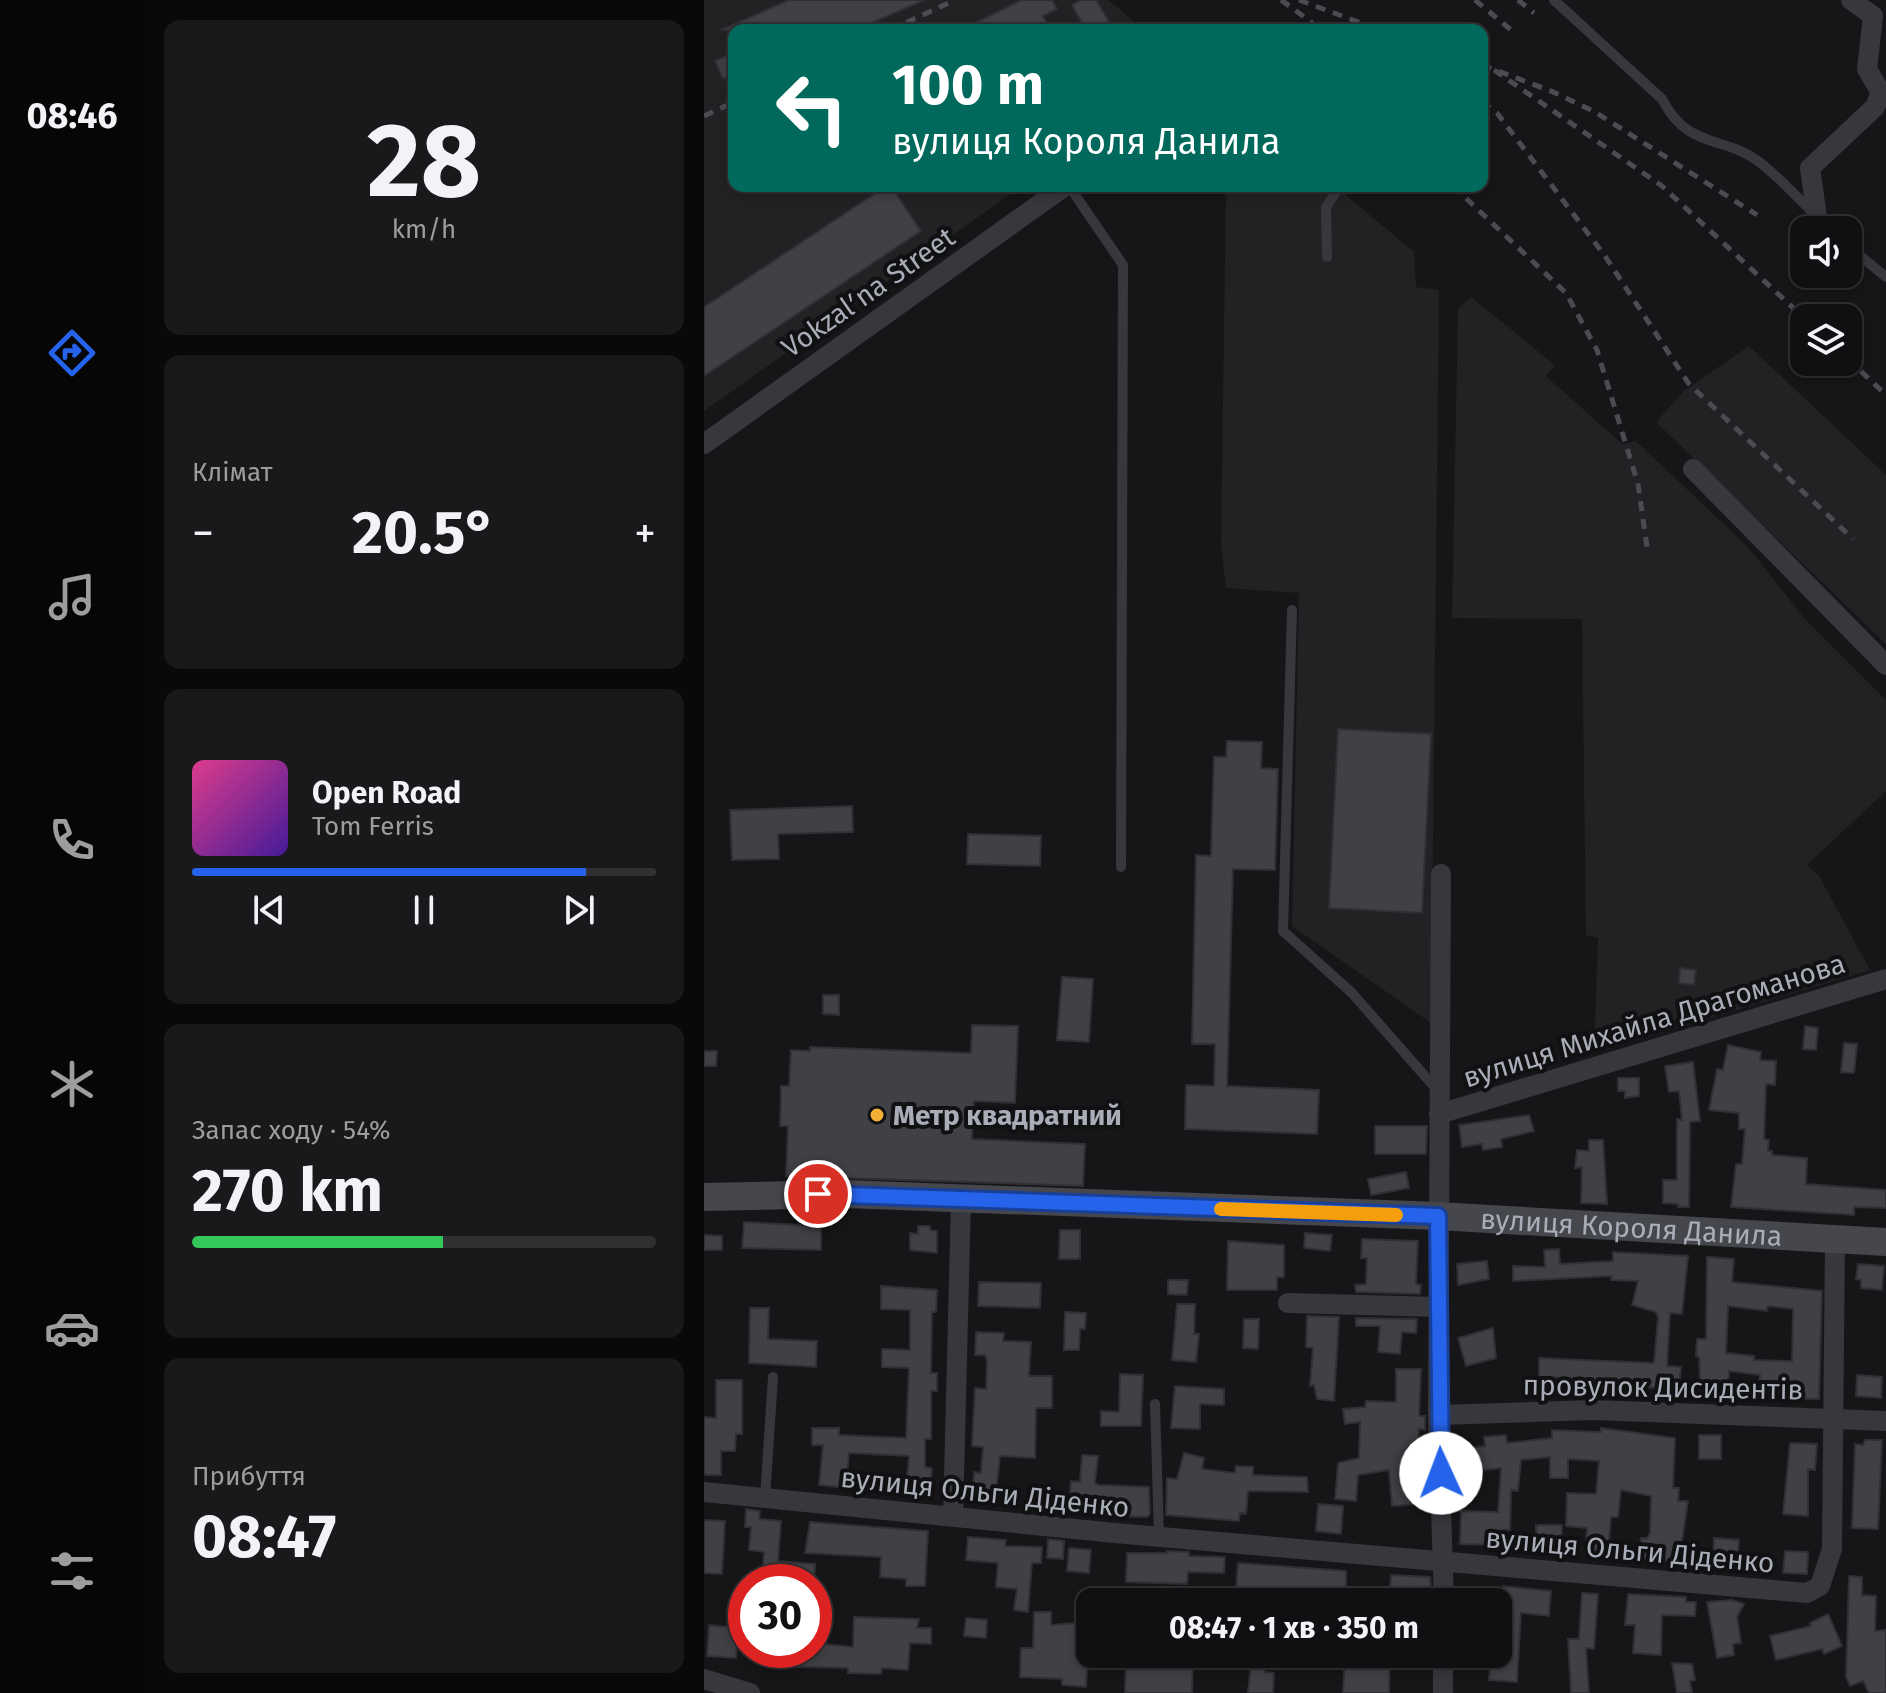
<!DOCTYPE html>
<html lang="uk">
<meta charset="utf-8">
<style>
body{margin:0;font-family:"Fira Sans",sans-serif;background:#19191b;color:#f1f3f6;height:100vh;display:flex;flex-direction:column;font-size:30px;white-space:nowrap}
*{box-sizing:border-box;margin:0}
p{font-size:26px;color:#9c9d9f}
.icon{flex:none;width:44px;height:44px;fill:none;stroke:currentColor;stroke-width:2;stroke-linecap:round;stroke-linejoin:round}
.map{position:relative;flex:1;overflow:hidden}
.panel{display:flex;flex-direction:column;gap:20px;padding:20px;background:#09090a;width:560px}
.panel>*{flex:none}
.top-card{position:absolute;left:24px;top:24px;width:760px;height:168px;border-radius:16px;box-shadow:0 4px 12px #0003,0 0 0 2px #303032;background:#00695c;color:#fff;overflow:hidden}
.controls{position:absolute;left:1086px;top:216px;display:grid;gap:16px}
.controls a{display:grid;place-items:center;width:72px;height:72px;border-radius:16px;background:#101012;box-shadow:0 4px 12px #0003,0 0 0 2px #303032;font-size:40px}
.speed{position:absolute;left:24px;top:1564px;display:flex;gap:16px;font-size:40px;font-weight:700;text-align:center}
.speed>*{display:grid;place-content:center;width:104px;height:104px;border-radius:50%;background:#101012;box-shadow:0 4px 12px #0003,0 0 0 2px #303032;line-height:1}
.speed .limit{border:12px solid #d22;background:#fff;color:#111}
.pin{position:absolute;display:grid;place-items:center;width:68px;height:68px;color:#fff;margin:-34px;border:4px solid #fff;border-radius:50%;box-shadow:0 2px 8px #0007}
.me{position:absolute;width:88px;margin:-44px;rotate:358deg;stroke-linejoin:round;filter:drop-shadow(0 0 6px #0008)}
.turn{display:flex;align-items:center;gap:28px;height:168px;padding:0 32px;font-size:36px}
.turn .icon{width:104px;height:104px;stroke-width:2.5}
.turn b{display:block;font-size:56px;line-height:68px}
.big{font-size:60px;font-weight:700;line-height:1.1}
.panel .card{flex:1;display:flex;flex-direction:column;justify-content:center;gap:12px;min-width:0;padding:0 28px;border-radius:16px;background:#19191b}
.panel .dial{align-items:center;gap:0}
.dial b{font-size:104px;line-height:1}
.song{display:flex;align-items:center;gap:24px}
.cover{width:96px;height:96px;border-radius:12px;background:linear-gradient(135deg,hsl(330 70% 55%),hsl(260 70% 35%))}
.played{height:8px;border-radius:4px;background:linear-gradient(90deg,#2563eb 85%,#303032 85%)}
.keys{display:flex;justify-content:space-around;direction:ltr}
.heat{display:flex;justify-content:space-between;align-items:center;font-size:44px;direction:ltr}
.charge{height:12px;border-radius:6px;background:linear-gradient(90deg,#34c759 54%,#303032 0)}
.trip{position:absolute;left:372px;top:1588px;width:436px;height:80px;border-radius:16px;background:#101012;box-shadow:0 4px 12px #0003,0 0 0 2px #303032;font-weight:700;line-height:80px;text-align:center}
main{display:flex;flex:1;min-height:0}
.menu{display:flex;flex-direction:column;width:144px;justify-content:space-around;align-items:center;background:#060607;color:#9c9d9f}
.menu .icon{width:56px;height:56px}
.menu .selected{color:#2563eb}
.menu b{font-size:36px;color:#f1f3f6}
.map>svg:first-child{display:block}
</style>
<main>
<nav class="menu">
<b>08:46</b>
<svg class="icon selected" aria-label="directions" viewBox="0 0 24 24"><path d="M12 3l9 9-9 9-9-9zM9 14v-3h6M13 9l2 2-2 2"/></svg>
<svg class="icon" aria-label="music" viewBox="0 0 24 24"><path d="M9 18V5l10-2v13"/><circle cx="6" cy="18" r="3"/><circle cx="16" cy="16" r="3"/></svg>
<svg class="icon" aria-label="phone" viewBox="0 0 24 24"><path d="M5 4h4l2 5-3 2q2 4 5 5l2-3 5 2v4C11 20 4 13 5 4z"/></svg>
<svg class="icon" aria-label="climate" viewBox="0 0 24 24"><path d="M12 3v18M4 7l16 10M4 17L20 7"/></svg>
<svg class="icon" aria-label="car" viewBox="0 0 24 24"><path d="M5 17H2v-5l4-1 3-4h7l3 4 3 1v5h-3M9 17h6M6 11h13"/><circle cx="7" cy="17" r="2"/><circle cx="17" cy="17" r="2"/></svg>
<svg class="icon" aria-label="filters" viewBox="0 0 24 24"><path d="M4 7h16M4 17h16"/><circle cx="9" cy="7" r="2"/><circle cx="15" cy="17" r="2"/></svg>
</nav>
<section class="panel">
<div class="card dial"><b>28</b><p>km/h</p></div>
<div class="card"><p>Клімат</p>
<div class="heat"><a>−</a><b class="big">20.5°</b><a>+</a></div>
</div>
<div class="card">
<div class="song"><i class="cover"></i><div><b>Open Road</b><p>Tom Ferris</p></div></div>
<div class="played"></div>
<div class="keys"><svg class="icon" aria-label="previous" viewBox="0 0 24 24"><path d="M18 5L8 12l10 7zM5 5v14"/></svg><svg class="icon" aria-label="pause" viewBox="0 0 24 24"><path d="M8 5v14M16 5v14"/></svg><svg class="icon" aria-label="next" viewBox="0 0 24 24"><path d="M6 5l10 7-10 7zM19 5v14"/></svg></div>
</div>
<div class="card"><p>Запас ходу · 54%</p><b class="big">270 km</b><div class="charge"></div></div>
<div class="card"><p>Прибуття</p><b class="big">08:47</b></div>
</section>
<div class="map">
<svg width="1182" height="1693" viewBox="0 0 1182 1693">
<rect width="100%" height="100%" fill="#161618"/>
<path fill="#222225" d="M0 0H404L441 30H30V186H318L0 411Z
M522 186H631L710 252 712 287 735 290 727 1023 588 926 595 593 522 588 517 544Z
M767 297 851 365 842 376 918 444 932 441 1045 548 1100 618 1182 700V791L1103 865 1115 876 1166 970 890 1053 894 938 882 936 878 619 748 618 754 309Z
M1045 346 1182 475V644L952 422 980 391Z"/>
<path fill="#404145" stroke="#303034" stroke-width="2" fill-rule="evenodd" d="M85 0H220L152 30H17Z
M318 0H348L353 9 339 16 346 30H257Z
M377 0H392L406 23 402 25 404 30H382L368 5Z
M30 52V75L19 79 11 61Z
M182 186H187L217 231 0 376V307Z
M634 729 727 734 718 913 625 908Z
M523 741 558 742 557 768 574 769 571 870 529 869 523 1086 615 1090 613 1134 481 1129 482 1085 510 1086 511 1044H488L492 855 507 856 510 757H522Z
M148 806 149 832 74 834 75 859 28 860 26 810Z
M264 834 337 836 336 866 263 864Z
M976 968 992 970 990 985 975 983Z
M358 977 389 979 385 1042 353 1040Z
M119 995H135V1015L119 1014Z
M268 1025 314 1026 311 1103 270 1101 268 1139 381 1144 379 1186 82 1176 84 1126H76L77 1098V1086H85L87 1050 106 1051V1047L267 1053Z
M1101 1026 1114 1028 1112 1050 1099 1049Z
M1140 1043 1153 1044 1150 1073 1137 1072Z
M1024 1045 1057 1052 1056 1060 1072 1061 1071 1085 1062 1084 1060 1139 1065 1140 1064 1151H1068V1155L1103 1158 1102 1184 1182 1190V1208L1150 1207V1215L1027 1207 1032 1164H1038L1041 1129H1035V1113L1005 1110 1013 1069 1019 1070Z
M0 1051H13L12 1066H0Z
M989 1062 996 1121 986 1122 985 1207H974V1204L959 1203V1180H973V1119L978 1120 975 1091 965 1092 961 1066Z
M914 1078H935V1096L921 1098V1091H914Z
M825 1115 830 1131 797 1139 798 1147 779 1150 778 1144 758 1147 755 1125Z
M671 1126H723L722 1154H671Z
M885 1140H899L903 1204 877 1203 878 1167 871 1168 873 1150 885 1151Z
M702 1172 705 1188 667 1195 664 1179Z
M40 1222 117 1226V1250L38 1248Z
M214 1226H226V1230L233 1231V1253L206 1250V1233L214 1234Z
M356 1230H376V1259H355Z
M601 1233 628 1235 626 1251 600 1248Z
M0 1235 18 1236V1250H0Z
M658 1239 714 1241 712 1284 717 1285 716 1294 652 1292 651 1285 662 1284 663 1258H657Z
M524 1241 580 1245V1277H573V1290H523Z
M855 1249 856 1264 909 1261V1252L984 1256 978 1314 966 1313 963 1366 977 1367 975 1389 936 1387 935 1396 866 1393V1378L835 1377V1358L950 1363 954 1318 952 1312 928 1305 934 1281 907 1280 908 1276 809 1281V1266L841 1267 840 1250Z
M1003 1257 1030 1259 1028 1282 1118 1291 1115 1399 1054 1398 1056 1375 1025 1371 1024 1397 997 1395 995 1357 992 1356 993 1339H1002ZM1024 1306 1063 1311 1064 1306 1089 1309 1088 1361 1050 1360V1356L1022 1353Z
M783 1261 785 1279 754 1285 753 1264Z
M1154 1264 1180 1266 1178 1290 1157 1288V1280L1152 1279Z
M464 1280H484L483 1295 464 1294Z
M275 1282 337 1283 336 1308 274 1306Z
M177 1286 233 1290 232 1312H228L227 1373H233V1391H227V1439H221V1467L228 1468 226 1491 202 1489 205 1456 145 1453 142 1488 115 1485 119 1445H108V1428H135V1435L202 1438 205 1368 178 1367V1349L206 1350V1310L177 1309Z
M473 1304H491L490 1334H495L492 1362 468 1360Z
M46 1308H65L64 1339 113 1341 112 1367 45 1363Z
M361 1312 382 1313 381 1329H376L375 1350H360Z
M603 1316 635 1317 630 1401 613 1399 610 1385 606 1386 609 1348 602 1347Z
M652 1318 713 1319 712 1333 698 1332 696 1354 674 1352 676 1326H652Z
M540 1319H555L554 1349 539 1348Z
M789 1328 792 1358 762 1366 754 1338Z
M272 1332 300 1333 299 1341 327 1342 325 1376H348V1408H332L331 1458 296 1456 292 1493 269 1491 270 1472 277 1473 279 1447 268 1446 271 1388 282 1389 283 1361 281 1355H271Z
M692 1369H717L715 1416H721V1430L715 1429 714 1468H710L713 1504 688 1506 685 1470 654 1475 652 1501 631 1499 634 1463 655 1458 656 1422 641 1424 639 1409 661 1407 662 1401 692 1402Z
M416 1374 439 1375 437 1426H397V1411L415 1412Z
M1153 1375 1178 1377 1177 1398 1152 1396Z
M12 1380H38V1434H32L31 1451H17V1475H0V1417L12 1418Z
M471 1386 520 1389V1405L496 1404V1429L467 1428Z
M897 1428 971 1438 969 1488H975L974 1501H984L977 1548H983L982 1562 935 1558 937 1538H943L946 1533 947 1496 917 1490 914 1517H907L904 1556 881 1554 883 1528 862 1526 863 1493 892 1494 895 1461 864 1459V1478H846V1457L817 1460 814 1491 807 1490 806 1530H791V1545L756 1544 757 1511 794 1512 797 1468 767 1472 764 1448 781 1446 780 1437 802 1435 803 1443 848 1438V1430L897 1432Z
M995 1435H1017V1459H995Z
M1161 1440H1178L1174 1529 1148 1528 1151 1444 1159 1445Z
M1086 1443 1113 1444 1111 1470 1104 1469V1516L1079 1514Z
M480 1453 500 1458 498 1469 531 1473 532 1466 549 1467V1475L603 1477 604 1492 544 1491 542 1514 536 1513 535 1521 462 1515 463 1478 473 1479Z
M378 1455 394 1456 391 1483 395 1485 445 1487 446 1514 443 1517 415 1516V1511L365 1508 367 1481 376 1482Z
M614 1504 639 1506 637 1534 612 1531Z
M42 1509 56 1511 55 1519 77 1521 74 1561 111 1564 110 1582 58 1581 60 1552 45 1550 47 1527H41Z
M0 1520 21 1521 18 1574 0 1573Z
M106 1522 224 1531 221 1586H202V1579L176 1577 177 1557 101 1553Z
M832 1525H858L857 1551 832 1550Z
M264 1537 302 1540 301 1546 338 1547 337 1563H328L324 1612 310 1610 313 1589 292 1587 294 1563 262 1560Z
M1010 1538 1035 1540 1033 1568 1009 1566Z
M344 1539 360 1541 359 1559 343 1558Z
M365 1548 387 1550 385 1573 363 1571Z
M463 1551 485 1552V1556L521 1557 520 1573 484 1572 483 1584 422 1582 423 1553H463Z
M1081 1551 1104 1552 1103 1574 1079 1573Z
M534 1563 642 1571V1597L587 1592V1602H539V1592H532Z
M687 1575 726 1577 727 1589H713L712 1602H685Z
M1145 1576 1158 1577V1595L1172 1596 1171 1631 1182 1630V1693H1165L1159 1681 1146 1686 1142 1677Z
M799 1586 847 1591 845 1616 817 1613 813 1682 785 1680 787 1654H796L798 1602H754V1589L799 1590Z
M878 1593 894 1594 890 1649 882 1648 885 1693H867L864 1639H875Z
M924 1594 982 1597V1602H992L991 1616 958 1615 957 1655 929 1653 931 1625H921Z
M1028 1600 1040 1604 1033 1617 1037 1643 1029 1644 1030 1655 1013 1658 1003 1602Z
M330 1612H347V1625L386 1622 382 1687 358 1685V1679L316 1677 317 1648H329Z
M1124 1614 1138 1646 1120 1654 1118 1649 1072 1660 1066 1636 1107 1626 1106 1623Z
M150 1617 215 1619 213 1628H227V1644L206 1643 204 1670 178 1668 177 1674 144 1673V1668L59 1666 61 1650H110V1643L149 1647Z
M262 1618 283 1620 282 1638 260 1636Z
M5 1625 35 1628 32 1658 3 1656Z
M548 1654H562L561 1672 570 1673 569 1693H544Z
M641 1654H686L685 1693H639Z
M467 1655H489L488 1693H421L422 1658 467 1659Z
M968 1663 988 1664 991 1680 986 1681 988 1693H973Z"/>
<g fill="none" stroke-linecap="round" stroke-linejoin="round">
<path stroke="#37383d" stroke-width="10" d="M850 0 958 99C984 150 1019 135 1054 161 1080 181 1103 207 1126 230
M365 186 419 265 417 867
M1144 246 1182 277
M623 257 622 207 636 186
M588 610 579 931 648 993 734 1091
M451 1404 455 1537
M61 1498 69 1377"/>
<path stroke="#37383d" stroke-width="20" d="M1113 217 1106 168 1171 107 1177 93 1163 69 1169 16 1147 0
M0 444 361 186
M989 469 1182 665
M737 874 734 1415 740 1602
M735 1114 1182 979
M584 1303 734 1307
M734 1415 890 1410 1182 1421
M0 1492 411 1533 1103 1593 1116 1586 1128 1549 1131 1239
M249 1517 257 1199
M0 1679 46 1693
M739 1693V1654"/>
<path stroke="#45474d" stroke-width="28" id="s1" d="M0 1197 142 1194 734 1216 1182 1242"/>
<path stroke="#4a4c52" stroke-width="5" stroke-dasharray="10 8" stroke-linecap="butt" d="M577 0 606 21 613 30
M595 0 676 30
M771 0 812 34
M814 0 830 13
M186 30 251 0
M778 65 847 91 891 112 1053 215
M790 70 958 186 1100 318
M778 102 793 113 901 256 985 384 1149 539
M0 116 30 102
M749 186 862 293 893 350 934 484 943 547
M1144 359 1182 395"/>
</g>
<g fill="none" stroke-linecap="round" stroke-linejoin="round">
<defs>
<path id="route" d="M114 1194 734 1216 737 1473"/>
</defs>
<use href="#route" stroke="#184099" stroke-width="20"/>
<use href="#route" stroke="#2563eb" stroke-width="14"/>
<path stroke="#f59e0b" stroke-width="14" d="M517 1209 692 1215"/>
</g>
<circle fill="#f2b134" stroke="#111113" stroke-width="3" cx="173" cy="1115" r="8"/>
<g text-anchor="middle" stroke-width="8" stroke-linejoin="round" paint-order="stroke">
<g font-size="28" fill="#a8adb8" stroke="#111113">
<text transform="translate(164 292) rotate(-35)" y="10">Vokzalʹna Street</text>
<text transform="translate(950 1020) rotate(-17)" y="10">вулиця Михайла Драгоманова</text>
<text dy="10" stroke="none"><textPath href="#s1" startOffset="928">вулиця Короля Данила</textPath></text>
<text transform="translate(959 1387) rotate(1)" y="10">провулок Дисидентів</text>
<text transform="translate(281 1492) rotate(6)" y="10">вулиця Ольги Діденко</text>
<text transform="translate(926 1550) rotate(5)" y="10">вулиця Ольги Діденко</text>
</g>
<g font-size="28" font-weight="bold" fill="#a8adb8" stroke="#111113" text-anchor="start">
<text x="189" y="1125">Метр квадратний</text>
</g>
</g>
</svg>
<div class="controls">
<a><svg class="icon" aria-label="sound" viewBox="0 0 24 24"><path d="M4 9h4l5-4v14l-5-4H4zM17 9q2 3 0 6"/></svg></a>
<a><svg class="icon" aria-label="layers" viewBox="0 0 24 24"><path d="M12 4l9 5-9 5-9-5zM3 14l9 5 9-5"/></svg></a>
</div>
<div class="speed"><div class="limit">30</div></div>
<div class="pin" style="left:114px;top:1194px;background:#d93025"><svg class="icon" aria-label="arrive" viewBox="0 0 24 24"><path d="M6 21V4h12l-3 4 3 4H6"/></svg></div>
<svg class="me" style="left:737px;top:1473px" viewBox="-20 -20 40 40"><circle r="19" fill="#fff"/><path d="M0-13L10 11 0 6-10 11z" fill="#2563eb"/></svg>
<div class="trip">08:47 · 1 хв · 350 m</div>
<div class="top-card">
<div class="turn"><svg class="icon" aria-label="left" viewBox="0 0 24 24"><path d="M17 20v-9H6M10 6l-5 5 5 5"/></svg><div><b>100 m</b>вулиця Короля Данила</div></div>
</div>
</div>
</main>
